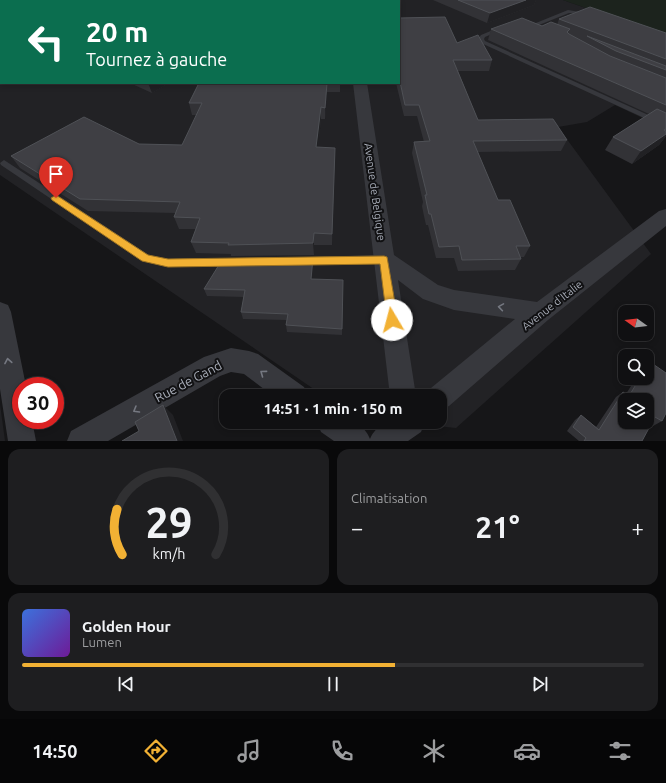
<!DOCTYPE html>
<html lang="fr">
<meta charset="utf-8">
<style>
body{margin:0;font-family:Ubuntu,sans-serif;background:#1e1e20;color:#f1f3f6;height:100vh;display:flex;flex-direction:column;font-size:15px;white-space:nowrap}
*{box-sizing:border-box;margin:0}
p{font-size:13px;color:#9c9d9f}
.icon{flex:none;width:22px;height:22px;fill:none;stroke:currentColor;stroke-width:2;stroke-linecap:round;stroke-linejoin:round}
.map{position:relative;height:441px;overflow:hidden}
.drawer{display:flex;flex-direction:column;gap:8px;padding:8px;background:#09090a;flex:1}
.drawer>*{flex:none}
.guide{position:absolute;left:0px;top:0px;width:400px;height:84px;box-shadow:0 2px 6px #0003,0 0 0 1px #303032;background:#0b6e4f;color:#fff;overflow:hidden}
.needle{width:26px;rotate:285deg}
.fabs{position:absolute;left:618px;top:305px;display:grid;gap:8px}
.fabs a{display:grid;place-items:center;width:36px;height:36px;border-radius:8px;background:#101012;box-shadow:0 2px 6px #0003,0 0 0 1px #303032;font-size:20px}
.speed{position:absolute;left:12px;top:377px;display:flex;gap:8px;font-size:20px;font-weight:700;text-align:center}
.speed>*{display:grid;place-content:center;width:52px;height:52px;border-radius:50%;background:#101012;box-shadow:0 2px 6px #0003,0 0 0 1px #303032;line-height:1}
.speed .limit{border:6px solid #d22;background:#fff;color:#111}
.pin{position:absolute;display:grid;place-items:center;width:34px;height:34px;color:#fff;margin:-41px -17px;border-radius:50% 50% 50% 0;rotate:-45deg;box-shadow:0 0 4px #0007}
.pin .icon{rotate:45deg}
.me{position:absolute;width:44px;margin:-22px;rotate:352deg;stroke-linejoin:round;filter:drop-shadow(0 0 3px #0008)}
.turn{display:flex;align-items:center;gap:14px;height:84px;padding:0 20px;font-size:18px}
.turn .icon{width:52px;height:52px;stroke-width:2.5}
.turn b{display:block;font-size:28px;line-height:34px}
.big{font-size:30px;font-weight:600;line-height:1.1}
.drawer .tile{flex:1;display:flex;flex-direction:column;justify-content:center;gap:6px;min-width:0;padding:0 14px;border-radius:12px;background:#1e1e20}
.drawer .dial{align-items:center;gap:0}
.dial svg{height:104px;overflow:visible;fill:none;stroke:#303032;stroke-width:7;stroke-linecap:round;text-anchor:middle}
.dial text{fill:#f1f3f6;stroke:none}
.song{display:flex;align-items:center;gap:12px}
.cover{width:48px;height:48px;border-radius:6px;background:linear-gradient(135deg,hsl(220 70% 55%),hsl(280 70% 35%))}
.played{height:4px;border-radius:2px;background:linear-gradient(90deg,#f2b134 60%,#303032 60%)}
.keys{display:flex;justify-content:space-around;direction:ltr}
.heat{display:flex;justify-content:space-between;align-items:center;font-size:22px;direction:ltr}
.drawer .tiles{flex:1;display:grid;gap:8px;grid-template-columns:1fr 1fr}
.tile:last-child{grid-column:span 2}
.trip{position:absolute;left:219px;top:389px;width:228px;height:40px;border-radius:12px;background:#101012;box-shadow:0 2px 6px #0003,0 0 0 1px #303032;font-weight:600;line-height:40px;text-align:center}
.dock{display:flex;height:64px;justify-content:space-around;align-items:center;background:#060607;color:#9c9d9f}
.dock .icon{width:28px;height:28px}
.dock .on{color:#f2b134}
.dock b{font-size:18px;color:#f1f3f6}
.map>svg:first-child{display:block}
</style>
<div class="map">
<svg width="666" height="441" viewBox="0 0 666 441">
<rect width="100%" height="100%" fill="#161618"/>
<path fill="#222225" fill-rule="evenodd" d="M0 0H563L666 36V129L615 105 587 122 558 127 651 254 456 428 399 422H440V396H324L0 175ZM1 1H399V83H1Z"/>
<path fill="#1c231d" d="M563 0H666V36Z"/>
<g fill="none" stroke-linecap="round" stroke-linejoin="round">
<path fill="#37383d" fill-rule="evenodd" d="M568 10 592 14 590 15 569 13 539 25 544 27V29L542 30 531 25Z
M498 28 503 29 485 37 484 39 485 41 666 123V128L481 43 478 39 481 35Z
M4 160 149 255 168 259 233 258 236 259 238 262 236 265 233 266 168 267 143 261 1 165 0 163Z
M384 255 387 256 389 259 387 262 384 263 301 265 298 264 296 261 298 258 301 257Z"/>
<path fill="#37383d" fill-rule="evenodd" d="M86 0H98L99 1H87Z
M347 0H357V1H347Z
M353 83H367L394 255 438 285 454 290 537 302 659 211 666 209V226L548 320 449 406 440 410V396H427L431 388 515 319 454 310 423 299 398 280 416 396H390Z
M0 302 8 305 11 312 26 386H21V420H32L36 441H8L0 389Z
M231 348 249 351 258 354 304 387 308 396H273L244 374 231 372 220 376 108 441H67L71 431 204 357Z
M317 422C338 422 361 416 370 439 380 416 404 422 425 422L421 432 408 441H334L321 432Z"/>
</g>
<path fill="#323236" d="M0 0 1 1V51L0 50Z
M163 0H285L287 1H163Z
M433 0H536L534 5 487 23Z
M399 18 457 43 492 60 489 71H458L478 120 567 140 561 151 478 152 498 200 530 246 524 257H520L521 259 515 270 458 271 454 258H436L428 225H426L424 216 422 206 423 202 412 153 414 142H424L417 116H404L396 83H399Z
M559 19 666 33V136L659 145 632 164 605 150 613 137 649 114 488 40 491 29 557 25Z
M130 83H169L152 93Z
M199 83H340V92H327L325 119H321L318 147 335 160 332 245H314V255L231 256V254L196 253 191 242 196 229H179L174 217 176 213 88 211 20 168 11 156 139 144 182 145 197 115H192L189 103Z
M313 266 312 279 343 280 342 335 287 332 286 325 287 320 243 319 241 312 244 297 207 296 204 289Z
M650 362 662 421 653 426 651 424 642 441H579L567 431 575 420 581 415 596 427 616 397 623 392 626 394 636 378H647V364Z"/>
<path fill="#212124" d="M526 0H536L534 5 487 23 490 13Z
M148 83H169L152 93Z
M327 83V92L325 119V108Z
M321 107V119L317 159 316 147Z
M666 129V136L659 145 632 164 641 151Z
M335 148V160L332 245V234Z
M314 233V255L313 243Z
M313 258V266L312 287 311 279Z
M0 404 5 441H0Z
M163 405 173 415 183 441H177Z"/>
<path fill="#3f3f44" stroke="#4f5156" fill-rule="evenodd" d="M0 0H33L36 1H1V44H0Z
M56 0H61L63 1H53Z
M172 0H285L287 1H185L184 0 181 1H174Z
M458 0H526L490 13Z
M590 7 666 33V59L559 19Z
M445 17 457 43 478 35 492 60H453L478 120 553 119 567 140 473 141 498 200H510L530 246H516L521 259 462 260 459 246 439 247 431 214H429L427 205 425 195H427L414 142 430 141 419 105H405L399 77V18Z
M522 18 542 26 551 22 570 29 567 32 569 34 610 56 666 78V105L491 29Z
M587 36 666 66V70L616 51Z
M199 83H327L325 108 321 107 316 147 335 148 332 234 314 233 313 243 228 245 229 243 191 242 200 218 174 217 180 202 80 199 11 156 84 117 139 144 182 145 202 103H189Z
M657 109 666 113V129L664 130 666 131V134L641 151 613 137Z
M313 258 311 279 343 280 342 329 286 325 288 314 241 312 245 290 204 289 222 260Z
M650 362 666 373V413L662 421 655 417 642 441H584L586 438 573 427 581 415 599 430 623 392 629 396 640 378H647V367ZM625 400H647V422H625Z
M163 405 177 441H122L139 431 135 422Z"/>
<defs><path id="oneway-chevron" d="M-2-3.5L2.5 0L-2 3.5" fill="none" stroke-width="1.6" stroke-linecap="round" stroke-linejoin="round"/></defs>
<g stroke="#757881">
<use href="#oneway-chevron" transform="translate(501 307) rotate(-171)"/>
<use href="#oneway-chevron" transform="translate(8 361) rotate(-100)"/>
<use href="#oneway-chevron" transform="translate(263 373) rotate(-144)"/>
<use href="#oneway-chevron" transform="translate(136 410) rotate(150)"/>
</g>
<path fill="#f2b134" stroke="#9d7322" d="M56 195 148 255 168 259 384 256 387 257 398 320 396 324 392 325 389 324 387 320 380 264 168 267 142 261 52 200 51 198Z"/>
<g text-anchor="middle" stroke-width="4" stroke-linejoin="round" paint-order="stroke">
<g font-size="11" fill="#a8adb8" stroke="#111113">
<text transform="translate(375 192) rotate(82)" y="4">Avenue de Belgique</text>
<text transform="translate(552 305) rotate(-38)" y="4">Avenue d'Italie</text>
</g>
<g font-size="13" fill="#a8adb8" stroke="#111113">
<text transform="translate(188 381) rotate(-28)" y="5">Rue de Gand</text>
</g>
</g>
</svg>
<div class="fabs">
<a><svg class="needle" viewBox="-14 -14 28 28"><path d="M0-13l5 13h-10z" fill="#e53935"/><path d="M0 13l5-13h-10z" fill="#9c9d9f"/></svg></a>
<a><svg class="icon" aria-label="search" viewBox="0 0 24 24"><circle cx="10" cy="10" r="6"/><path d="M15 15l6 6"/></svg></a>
<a><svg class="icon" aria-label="layers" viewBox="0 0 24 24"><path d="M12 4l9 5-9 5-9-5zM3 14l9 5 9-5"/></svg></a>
</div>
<div class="speed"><div class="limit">30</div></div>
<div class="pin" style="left:56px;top:198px;background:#d93025"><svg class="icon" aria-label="arrive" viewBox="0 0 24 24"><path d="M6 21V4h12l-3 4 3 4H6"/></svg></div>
<svg class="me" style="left:392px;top:320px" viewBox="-20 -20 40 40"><circle r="19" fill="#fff"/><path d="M0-13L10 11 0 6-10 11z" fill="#f2b134"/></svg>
<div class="trip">14:51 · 1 min · 150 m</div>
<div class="guide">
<div class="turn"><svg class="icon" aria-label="left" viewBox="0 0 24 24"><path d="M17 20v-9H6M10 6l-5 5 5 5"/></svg><div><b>20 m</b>Tournez à gauche</div></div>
</div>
</div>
<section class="drawer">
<div class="tiles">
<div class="tile dial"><svg viewBox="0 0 100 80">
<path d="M14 69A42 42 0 1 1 86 69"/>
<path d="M14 69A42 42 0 0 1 10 34" stroke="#f2b134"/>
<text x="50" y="56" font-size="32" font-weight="700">29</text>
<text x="50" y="72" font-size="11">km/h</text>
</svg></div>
<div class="tile"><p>Climatisation</p>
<div class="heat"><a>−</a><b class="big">21°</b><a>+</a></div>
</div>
<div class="tile">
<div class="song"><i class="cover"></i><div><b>Golden Hour</b><p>Lumen</p></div></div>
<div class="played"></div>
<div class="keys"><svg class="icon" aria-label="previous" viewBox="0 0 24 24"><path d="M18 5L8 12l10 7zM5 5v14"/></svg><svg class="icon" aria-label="pause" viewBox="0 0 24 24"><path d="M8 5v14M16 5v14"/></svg><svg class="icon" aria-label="next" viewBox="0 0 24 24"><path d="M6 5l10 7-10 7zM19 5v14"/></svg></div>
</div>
</div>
</section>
<nav class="dock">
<b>14:50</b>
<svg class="icon on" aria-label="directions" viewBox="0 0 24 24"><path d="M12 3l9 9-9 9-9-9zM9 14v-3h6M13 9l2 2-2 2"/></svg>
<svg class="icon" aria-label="music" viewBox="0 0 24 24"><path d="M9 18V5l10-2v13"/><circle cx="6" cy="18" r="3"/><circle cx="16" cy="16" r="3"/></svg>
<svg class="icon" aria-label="phone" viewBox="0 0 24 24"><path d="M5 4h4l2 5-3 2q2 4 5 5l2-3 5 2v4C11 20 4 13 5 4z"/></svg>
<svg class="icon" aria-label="climate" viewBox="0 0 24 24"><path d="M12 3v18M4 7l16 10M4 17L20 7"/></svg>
<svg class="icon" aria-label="car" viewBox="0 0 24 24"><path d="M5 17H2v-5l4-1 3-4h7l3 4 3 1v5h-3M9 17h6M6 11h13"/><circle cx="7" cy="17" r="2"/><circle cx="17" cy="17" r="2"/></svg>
<svg class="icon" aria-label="filters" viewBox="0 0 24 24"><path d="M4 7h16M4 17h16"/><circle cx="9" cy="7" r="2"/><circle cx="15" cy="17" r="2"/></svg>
</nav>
